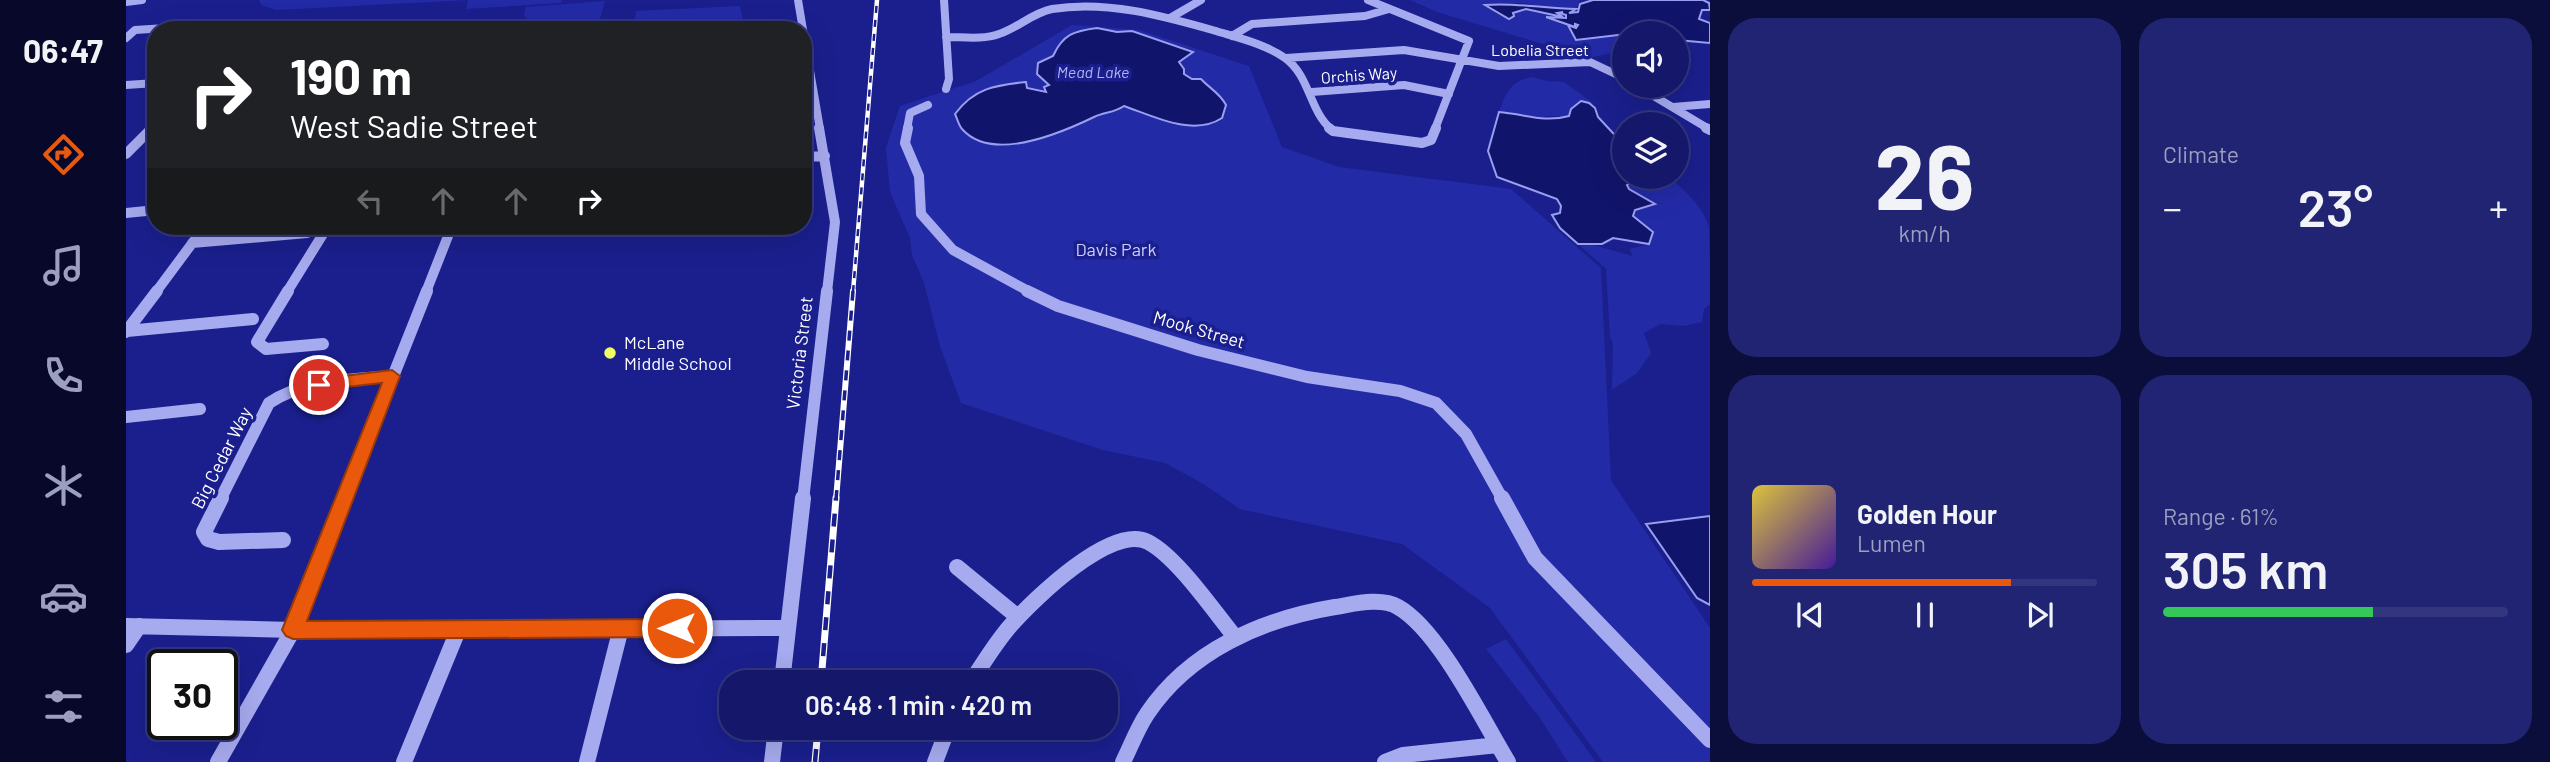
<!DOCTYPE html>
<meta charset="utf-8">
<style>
body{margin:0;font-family:Barlow,sans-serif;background:#212472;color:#f1f3f6;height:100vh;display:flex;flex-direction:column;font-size:26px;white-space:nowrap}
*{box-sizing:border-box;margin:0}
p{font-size:23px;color:#9d9fc1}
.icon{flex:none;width:38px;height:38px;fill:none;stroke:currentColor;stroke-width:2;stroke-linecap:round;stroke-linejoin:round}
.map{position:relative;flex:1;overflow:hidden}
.sheet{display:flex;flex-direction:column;gap:18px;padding:18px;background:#0b0d3a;width:840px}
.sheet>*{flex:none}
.top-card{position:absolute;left:21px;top:21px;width:665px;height:214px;border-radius:28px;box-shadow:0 7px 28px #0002,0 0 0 2px #33367e;background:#202124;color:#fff;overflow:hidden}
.fabs{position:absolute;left:1486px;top:21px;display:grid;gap:14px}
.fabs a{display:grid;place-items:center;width:77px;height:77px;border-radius:50%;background:#14176a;box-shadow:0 7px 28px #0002,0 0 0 2px #33367e;font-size:35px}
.speed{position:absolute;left:21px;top:649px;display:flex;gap:14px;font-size:35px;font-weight:700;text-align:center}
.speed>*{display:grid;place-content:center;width:91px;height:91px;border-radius:50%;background:#14176a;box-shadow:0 7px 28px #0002,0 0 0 2px #33367e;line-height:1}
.speed .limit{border:4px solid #111;border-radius:10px;background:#fff;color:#111}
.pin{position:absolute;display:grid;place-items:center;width:60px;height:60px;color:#fff;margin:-30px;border:4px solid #fff;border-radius:50%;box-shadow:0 2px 7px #0007}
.me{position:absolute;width:77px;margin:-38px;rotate:270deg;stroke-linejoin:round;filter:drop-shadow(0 0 5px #0008)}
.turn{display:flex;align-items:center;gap:24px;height:147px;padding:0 28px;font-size:32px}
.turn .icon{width:91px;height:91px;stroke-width:2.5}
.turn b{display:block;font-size:49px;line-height:60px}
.lanes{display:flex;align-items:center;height:66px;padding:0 28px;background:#0003;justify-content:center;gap:35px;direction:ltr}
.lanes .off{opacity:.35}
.big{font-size:52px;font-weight:600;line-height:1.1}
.sheet .tile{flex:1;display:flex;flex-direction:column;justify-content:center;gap:10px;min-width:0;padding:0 24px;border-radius:28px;background:#212472}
.sheet .dial{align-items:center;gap:0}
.dial b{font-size:91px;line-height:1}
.song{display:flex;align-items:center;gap:21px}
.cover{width:84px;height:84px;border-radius:10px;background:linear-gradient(135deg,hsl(50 70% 55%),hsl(260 70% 35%))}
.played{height:7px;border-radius:4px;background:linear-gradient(90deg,#ea580c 75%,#33367e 75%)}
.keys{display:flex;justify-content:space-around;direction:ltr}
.heat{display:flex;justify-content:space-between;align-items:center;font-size:38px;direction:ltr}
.charge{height:10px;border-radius:5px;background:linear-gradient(90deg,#34c759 61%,#33367e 0)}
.sheet .tiles{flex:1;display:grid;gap:18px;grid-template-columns:repeat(2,1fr)}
.trip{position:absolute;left:593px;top:670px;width:399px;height:70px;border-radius:28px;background:#14176a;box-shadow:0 7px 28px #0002,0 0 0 2px #33367e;font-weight:600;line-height:70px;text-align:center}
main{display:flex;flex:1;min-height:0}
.tab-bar{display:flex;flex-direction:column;width:126px;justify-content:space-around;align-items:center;background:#08092a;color:#9d9fc1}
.tab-bar .icon{width:49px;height:49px}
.tab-bar .active{color:#ea580c}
.tab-bar b{font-size:32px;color:#f1f3f6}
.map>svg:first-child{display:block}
</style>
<main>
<nav class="tab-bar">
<b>06:47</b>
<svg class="icon active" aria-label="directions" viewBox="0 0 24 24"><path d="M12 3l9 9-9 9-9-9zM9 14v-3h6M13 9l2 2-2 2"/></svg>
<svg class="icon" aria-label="music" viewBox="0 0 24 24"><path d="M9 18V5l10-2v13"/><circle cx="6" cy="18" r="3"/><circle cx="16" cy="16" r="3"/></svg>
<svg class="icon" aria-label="phone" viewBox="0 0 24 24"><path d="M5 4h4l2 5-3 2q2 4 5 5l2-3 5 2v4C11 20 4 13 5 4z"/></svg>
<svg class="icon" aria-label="climate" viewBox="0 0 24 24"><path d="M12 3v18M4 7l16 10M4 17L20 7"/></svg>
<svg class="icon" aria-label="car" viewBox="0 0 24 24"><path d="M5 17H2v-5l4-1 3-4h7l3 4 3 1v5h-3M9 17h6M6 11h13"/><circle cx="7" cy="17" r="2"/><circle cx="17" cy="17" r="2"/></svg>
<svg class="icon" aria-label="filters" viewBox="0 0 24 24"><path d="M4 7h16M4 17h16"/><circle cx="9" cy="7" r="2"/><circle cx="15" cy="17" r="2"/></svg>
</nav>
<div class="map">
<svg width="1584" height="762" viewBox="0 0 1584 762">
<rect width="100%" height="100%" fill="#1a1f8d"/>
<path fill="#232aa6" d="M133 0H436L435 3 340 9 342 0 150 10 135 5Z
M1284 0H1454L1450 9H1428L1397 3 1363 4 1371 14 1383 19 1386 13 1400 9 1437 17 1417 16 1442 25 1448 38 1498 35V50L1463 58 1311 12Z
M479 1 471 29 434 30 402 21 398 15 400 7Z
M614 6 617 21 613 30H508L510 11Z
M946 25 1013 30 1123 66 1156 147 1213 167 1385 189 1475 268 1485 480 1584 628V762H1477L1364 608 1276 544 1114 509 1079 485 1039 463 977 450 835 403 814 346 798 283 786 255 784 238 764 192 760 148 774 106 850 81Z
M1406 77 1421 81 1438 82 1467 103 1466 106 1463 103 1451 106C1436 125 1435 113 1417 117 1399 120 1390 112 1373 112 1380 92 1385 81 1406 77Z
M1512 177H1543C1559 190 1577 207 1583 227 1584 243 1584 285 1584 304L1578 309 1576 322 1558 326 1535 324 1518 333 1525 353 1511 373 1486 390 1487 343 1484 337 1480 269 1452 244H1464L1506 256 1504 249 1523 244 1527 232 1507 216 1509 210 1528 204 1503 189 1501 185Z
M1380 639 1470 762H1442L1414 718 1360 649Z"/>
<path fill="#11146b" stroke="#999ff0" stroke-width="2" d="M1467 0H1577L1583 3 1584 10H1576L1573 19 1584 23V43L1551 40 1550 33H1512L1505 30 1509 33 1450 40 1442 25 1450 28 1452 25 1449 24V27L1420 17 1440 18V15L1434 13 1437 12 1431 13 1437 17 1400 9 1387 13 1388 16 1383 19 1359 5C1390 2 1419 9 1450 9L1443 13 1452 12 1454 4Z
M971 28 991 32 1006 31 1067 52 1053 62 1058 69V74L1066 79H1075C1083 88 1094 93 1100 105L1096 118C1067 137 1027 116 998 106 988 113 978 112 968 117 935 133 866 163 836 129 833 126 831 118 829 114 848 88 870 85 900 82L901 88 920 92 918 87 923 85 911 74 912 63 927 56C937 34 948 31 971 28Z
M1455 101 1463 103 1469 108 1472 117 1498 145V177H1512L1501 185 1503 189 1529 204 1509 210 1507 216 1527 232 1523 244 1487 238 1476 244H1452L1434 228 1426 215 1434 213 1435 206 1431 199 1371 177 1362 151 1373 112C1398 114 1418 123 1443 116L1445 109Z
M1584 516V605L1571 598 1520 524Z"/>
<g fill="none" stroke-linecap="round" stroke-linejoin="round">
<path stroke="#a6aaee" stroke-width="8" d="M672 0 677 30
M818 0 823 79 820 89
M1242 0 1343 41 1309 129
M0 2 16 0
M1044 18 1075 0
M677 30 694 129
M1106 36 1126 24 1239 16 1263 9
M820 37C837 37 857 40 873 34 892 28 906 13 926 9 981 0 1037 16 1090 31 1113 38 1139 44 1159 58 1184 76 1183 110 1205 129
M0 38 9 30 118 23 121 25 118 30
M1160 58 1278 50 1373 66 1464 62 1498 78
M0 85 30 83
M1511 86 1583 129
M1186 92 1278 85 1323 94
M1547 107 1584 104
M24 129 30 123
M781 129 784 113 802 105"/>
<path stroke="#a6aaee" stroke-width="10" d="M693 128 709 222 701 292
M782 128 779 143 793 176 795 214 827 250 904 292
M1203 128 1207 131 1296 143 1305 140 1310 128
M1580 128 1584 130
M0 154 26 128
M677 157 699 156
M0 213 30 210
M66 243 181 233
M30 292 79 226
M161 292 202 226
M300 292 326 226"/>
<path stroke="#a6aaee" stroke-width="12" d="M162 291 131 342 140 349 197 344
M901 291 932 306 1072 350 1181 377 1274 391 1310 403 1340 434 1377 500
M1 331 127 319
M0 332 31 291
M0 417 74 409
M94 500 143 403C179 379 224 380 266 376
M218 500 301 291
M677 500 701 291"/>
<path stroke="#a6aaee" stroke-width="16" d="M95 498 78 532 82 539 93 542 157 540
M1376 498 1409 558 1584 740
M831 567 892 617
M0 626 167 630 662 628
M0 645 13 626
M656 682 677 498
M845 682C858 662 870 642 885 625 908 599 986 523 1022 542 1051 557 1087 610 1109 637
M92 762 167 630 219 498
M278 762 333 628
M461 762 495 628
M646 762 650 728
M809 762 822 728
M997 762C1005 746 1011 729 1021 714 1063 651 1136 619 1209 607 1228 604 1255 597 1272 607 1313 630 1357 721 1382 762
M1259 762 1277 755 1372 745"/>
<defs>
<path id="rail-far2" d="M727 292 751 0"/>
<path id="rail-far1" d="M710 500 727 291"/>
<path id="rail" d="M695 682 710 498
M689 762 692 728"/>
</defs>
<use href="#rail-far2" stroke="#fff" stroke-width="4.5"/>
<use href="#rail-far1" stroke="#fff" stroke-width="6"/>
<use href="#rail" stroke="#fff" stroke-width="7"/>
<use href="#rail-far2" stroke="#1a1f8d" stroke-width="2.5" stroke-dasharray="7" stroke-linecap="butt"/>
<use href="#rail-far1" stroke="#1a1f8d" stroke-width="3.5" stroke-dasharray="10" stroke-linecap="butt"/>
<use href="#rail" stroke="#1a1f8d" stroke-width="4.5" stroke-dasharray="13" stroke-linecap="butt"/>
</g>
<path fill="#ea580c" stroke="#983908" stroke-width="2" d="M266 370 274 376 181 621 551 619 558 621 561 628 558 634 551 637 167 639 160 636 156 630 256 383 193 390 185 385 193 379Z"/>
<circle fill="#efff63" stroke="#1a1f8d" stroke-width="2.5" cx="484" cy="353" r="7"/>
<g text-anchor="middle" stroke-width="7" stroke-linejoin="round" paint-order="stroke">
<g font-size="16" fill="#fff" stroke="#1a1f8d">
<text x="1414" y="56">Lobelia Street</text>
<text transform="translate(1233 75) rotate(-4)" y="6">Orchis Way</text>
</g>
<g font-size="16" font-style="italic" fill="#b2b6f5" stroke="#1a1f8d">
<text x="967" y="78">Mead Lake</text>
</g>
<g font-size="18" fill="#cccefa" stroke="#1a1f8d">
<text x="990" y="256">Davis Park</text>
</g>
<g font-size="18" fill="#fff" stroke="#1a1f8d">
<text transform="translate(1073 330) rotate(16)" y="6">Mook Street</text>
<text transform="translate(674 353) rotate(-83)" y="6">Victoria Street</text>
<text transform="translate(96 458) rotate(-63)" y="6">Big Cedar Way</text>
</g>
<g font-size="18" fill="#fff" stroke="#1a1f8d" text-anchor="start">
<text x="498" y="349">McLane<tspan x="498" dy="21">Middle School</tspan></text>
</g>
</g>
</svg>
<div class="fabs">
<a><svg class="icon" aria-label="sound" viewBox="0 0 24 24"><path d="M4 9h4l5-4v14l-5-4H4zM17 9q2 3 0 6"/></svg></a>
<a><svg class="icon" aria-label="layers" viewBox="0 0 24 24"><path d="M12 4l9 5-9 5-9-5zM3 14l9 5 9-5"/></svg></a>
</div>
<div class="speed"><div class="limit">30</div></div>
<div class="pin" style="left:193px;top:385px;background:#d93025"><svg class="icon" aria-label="arrive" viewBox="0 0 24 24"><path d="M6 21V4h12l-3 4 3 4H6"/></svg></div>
<svg class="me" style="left:551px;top:628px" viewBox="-20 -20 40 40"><circle r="17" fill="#ea580c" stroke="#fff" stroke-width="3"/><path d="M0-11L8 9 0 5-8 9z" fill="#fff"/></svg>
<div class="trip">06:48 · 1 min · 420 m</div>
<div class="top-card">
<div class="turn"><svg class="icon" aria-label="right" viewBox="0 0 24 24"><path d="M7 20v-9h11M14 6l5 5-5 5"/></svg><div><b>190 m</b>West Sadie Street</div></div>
<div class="lanes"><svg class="icon off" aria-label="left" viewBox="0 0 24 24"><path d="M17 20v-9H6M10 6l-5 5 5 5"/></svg><svg class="icon off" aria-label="ahead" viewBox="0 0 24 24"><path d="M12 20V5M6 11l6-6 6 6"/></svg><svg class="icon off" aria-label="ahead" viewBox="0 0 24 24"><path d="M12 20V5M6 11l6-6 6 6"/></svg><svg class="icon" aria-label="right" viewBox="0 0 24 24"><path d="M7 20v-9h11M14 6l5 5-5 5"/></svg></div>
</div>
</div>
<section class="sheet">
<div class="tiles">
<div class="tile dial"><b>26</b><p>km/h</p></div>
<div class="tile"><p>Climate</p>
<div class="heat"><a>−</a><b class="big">23°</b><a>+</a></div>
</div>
<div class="tile">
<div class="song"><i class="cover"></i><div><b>Golden Hour</b><p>Lumen</p></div></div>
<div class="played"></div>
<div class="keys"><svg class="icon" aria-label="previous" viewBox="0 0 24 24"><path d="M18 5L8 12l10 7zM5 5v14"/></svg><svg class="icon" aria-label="pause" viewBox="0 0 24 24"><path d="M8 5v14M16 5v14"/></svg><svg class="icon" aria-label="next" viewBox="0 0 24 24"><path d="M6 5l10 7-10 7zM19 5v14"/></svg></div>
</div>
<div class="tile"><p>Range · 61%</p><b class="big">305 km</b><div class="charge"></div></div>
</div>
</section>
</main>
